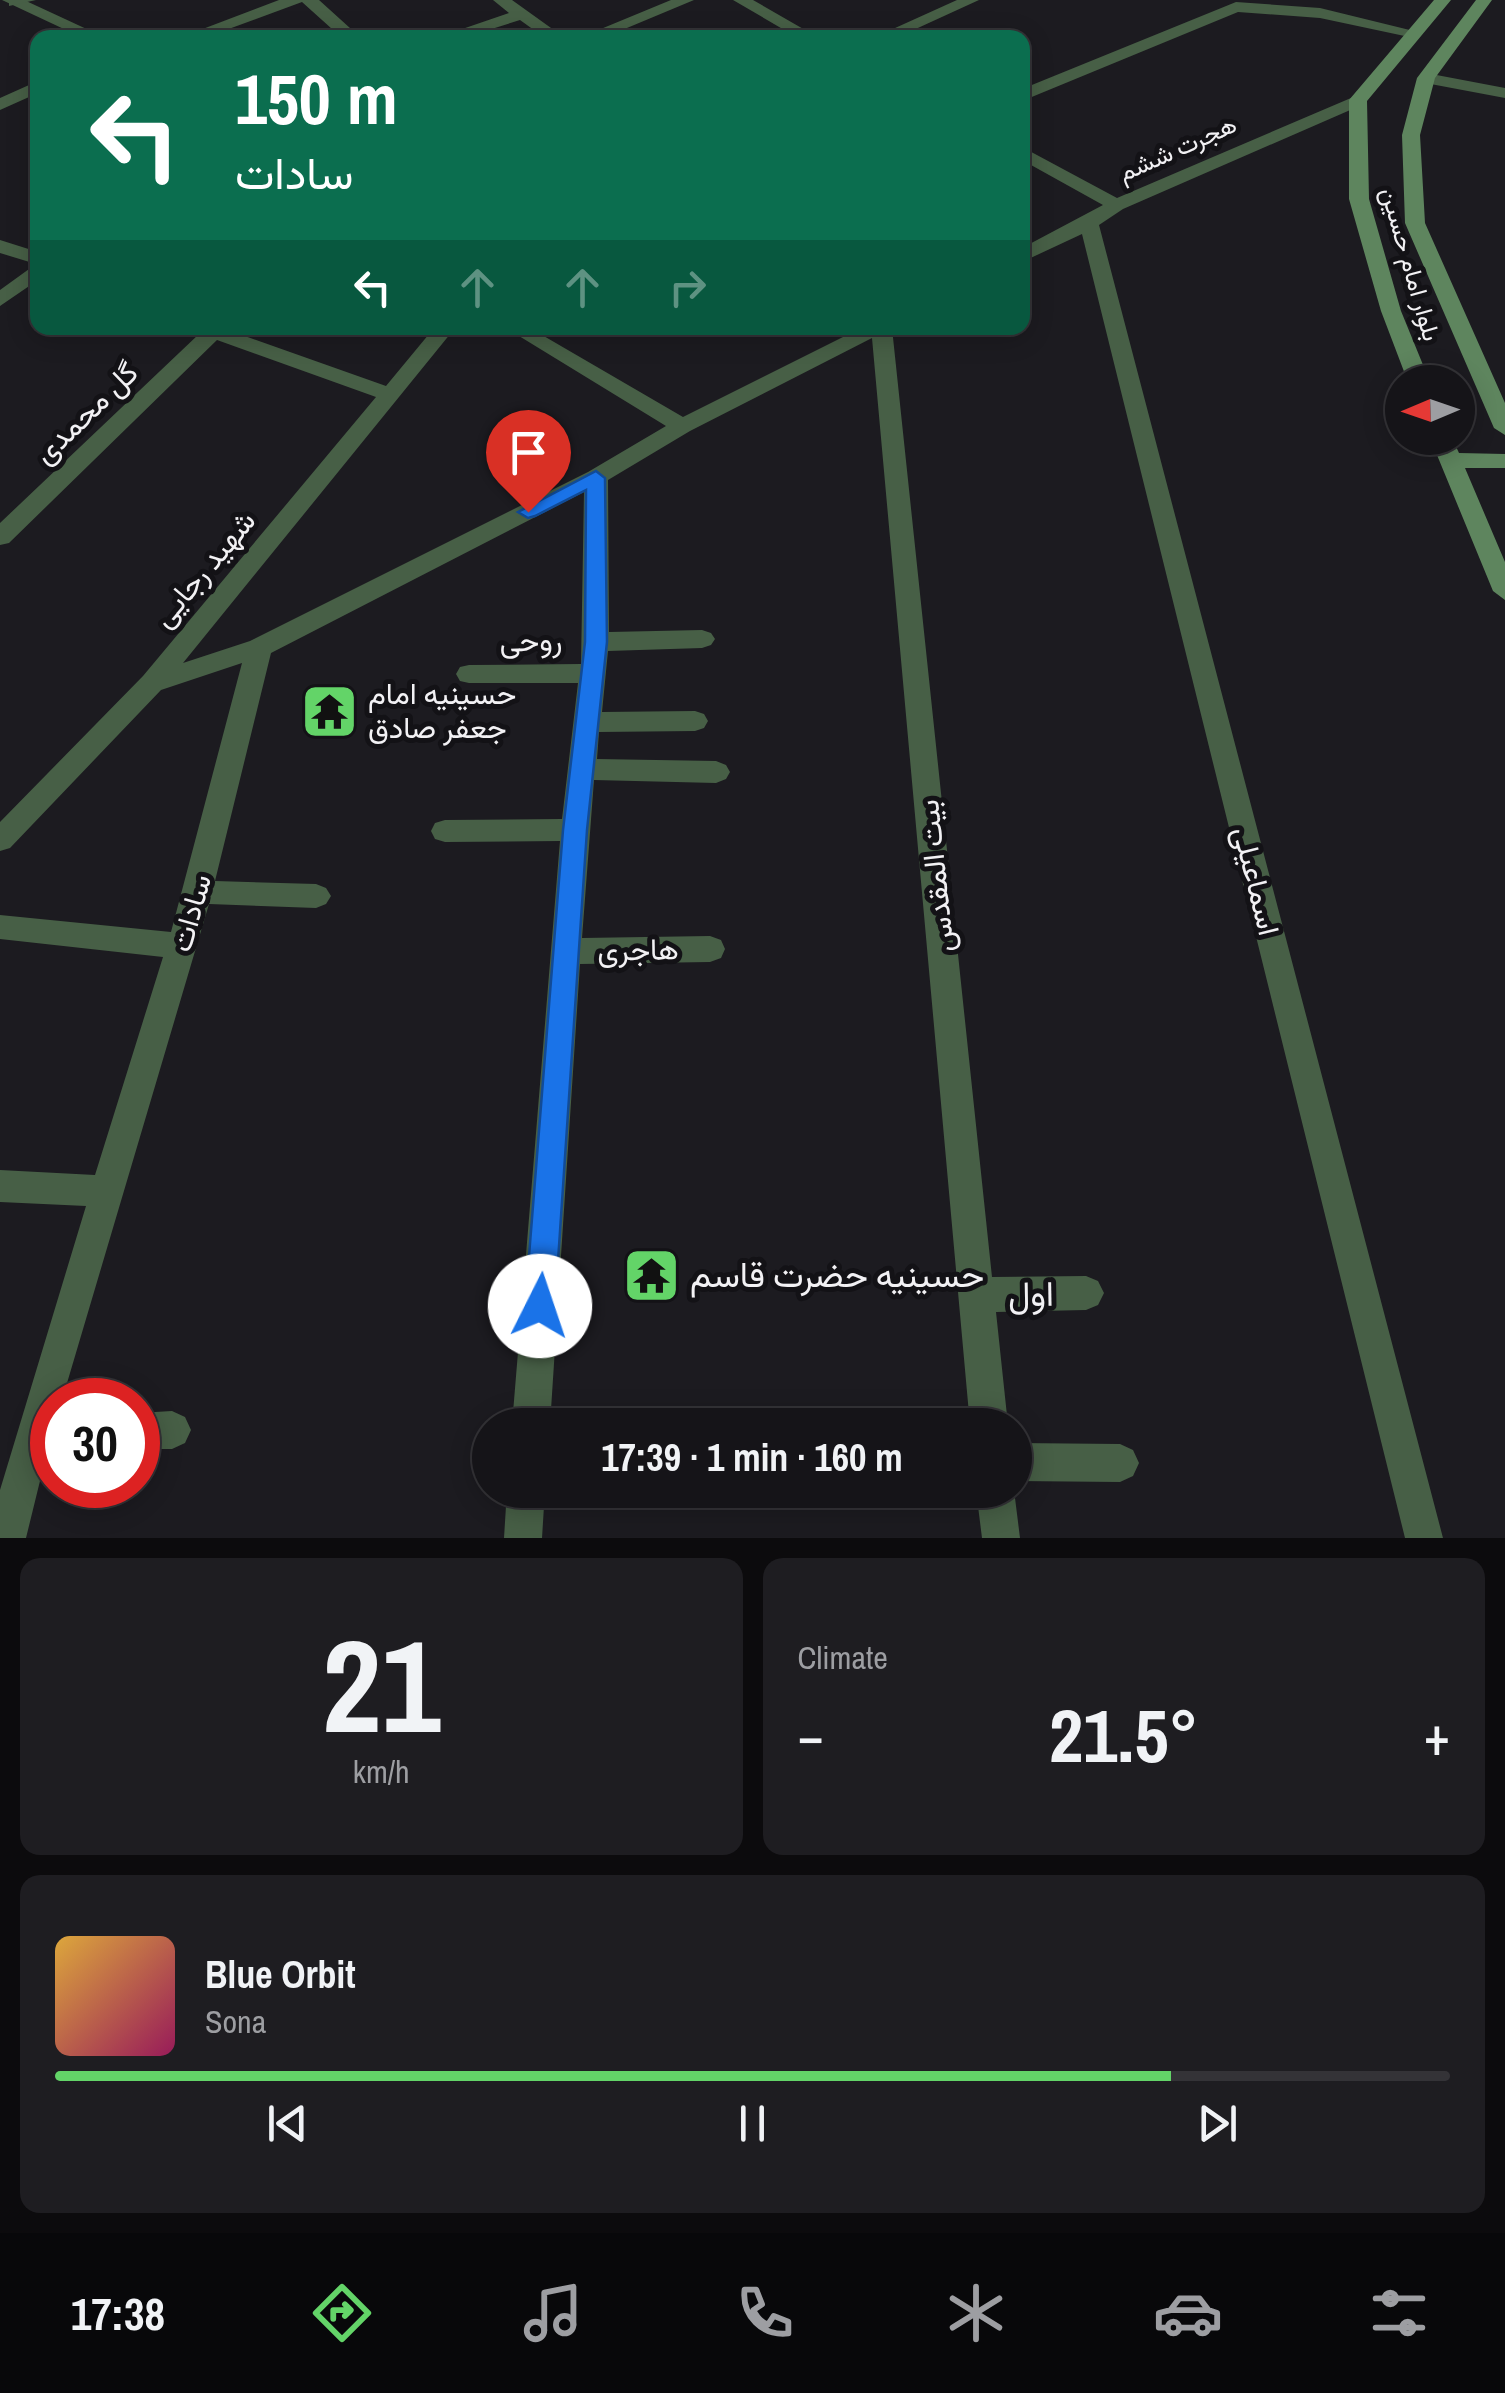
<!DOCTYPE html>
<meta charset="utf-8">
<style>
body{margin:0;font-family:"Archivo Narrow",Vazirmatn,sans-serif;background:#1e1d21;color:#f1f3f6;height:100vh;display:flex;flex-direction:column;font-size:38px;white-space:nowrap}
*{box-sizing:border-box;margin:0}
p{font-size:32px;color:#9d9ea2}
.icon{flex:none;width:55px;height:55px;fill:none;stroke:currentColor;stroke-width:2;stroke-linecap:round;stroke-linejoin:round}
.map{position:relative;height:1538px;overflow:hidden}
.drawer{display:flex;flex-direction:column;gap:20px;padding:20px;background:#0c0b0d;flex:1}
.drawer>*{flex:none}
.guide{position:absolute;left:30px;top:30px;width:1000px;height:305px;border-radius:20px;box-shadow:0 5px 25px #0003,0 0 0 2px #343337;background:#0b6e4f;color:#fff;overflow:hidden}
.needle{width:65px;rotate:268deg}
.fabs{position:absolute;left:1385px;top:365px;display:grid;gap:20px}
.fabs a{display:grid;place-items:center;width:90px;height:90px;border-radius:50%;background:#151418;box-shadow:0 5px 25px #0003,0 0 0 2px #343337;font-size:50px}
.speed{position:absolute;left:30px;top:1378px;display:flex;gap:20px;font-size:50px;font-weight:700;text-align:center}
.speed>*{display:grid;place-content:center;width:130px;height:130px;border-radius:50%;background:#151418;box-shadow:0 5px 25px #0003,0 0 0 2px #343337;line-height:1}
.speed .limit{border:15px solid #d22;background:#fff;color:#111}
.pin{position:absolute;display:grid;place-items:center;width:85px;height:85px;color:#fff;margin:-102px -42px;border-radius:50% 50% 50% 0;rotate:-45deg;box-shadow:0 0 10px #0007}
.pin .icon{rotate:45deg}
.me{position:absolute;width:110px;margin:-55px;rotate:4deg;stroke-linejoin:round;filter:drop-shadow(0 0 8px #0008)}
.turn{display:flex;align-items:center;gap:35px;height:210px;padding:0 40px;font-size:45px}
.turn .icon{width:130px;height:130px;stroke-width:2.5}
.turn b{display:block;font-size:70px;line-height:85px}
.lanes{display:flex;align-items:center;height:95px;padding:0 40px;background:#0003;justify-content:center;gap:50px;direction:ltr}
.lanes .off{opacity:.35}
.big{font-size:75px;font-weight:700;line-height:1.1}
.drawer .tile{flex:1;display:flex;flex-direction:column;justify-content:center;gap:15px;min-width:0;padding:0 35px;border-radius:20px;background:#1e1d21}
.drawer .dial{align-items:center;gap:0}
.dial b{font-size:130px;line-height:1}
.song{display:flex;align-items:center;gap:30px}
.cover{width:120px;height:120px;border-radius:15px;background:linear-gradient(135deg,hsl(40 70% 55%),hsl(330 70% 35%))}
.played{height:10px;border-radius:5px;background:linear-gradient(90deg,#63d468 80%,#343337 80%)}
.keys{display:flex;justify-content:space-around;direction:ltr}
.heat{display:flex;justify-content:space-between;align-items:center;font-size:55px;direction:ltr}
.drawer .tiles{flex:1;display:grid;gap:20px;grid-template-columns:1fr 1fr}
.tile:last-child{grid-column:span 2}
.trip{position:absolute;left:472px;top:1408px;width:560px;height:100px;border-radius:50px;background:#151418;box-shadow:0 5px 25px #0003,0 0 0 2px #343337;font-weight:700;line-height:100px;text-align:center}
.dock{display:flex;height:160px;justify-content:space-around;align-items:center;background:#08080a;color:#9d9ea2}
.dock .icon{width:70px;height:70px}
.dock .on{color:#63d468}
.dock b{font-size:45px;color:#f1f3f6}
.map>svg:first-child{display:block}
</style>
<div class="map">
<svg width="1505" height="1538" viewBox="0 0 1505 1538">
<rect width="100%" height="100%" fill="#1c1b20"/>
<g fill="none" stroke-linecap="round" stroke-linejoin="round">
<path fill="#475f46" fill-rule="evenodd" d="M2 0H24L106 38H83Z
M279 0H319L361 38H342L302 2 204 38H179Z
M493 0H512L565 38H545L520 20 463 38H436L509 13Z
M671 0H694L603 38H579Z
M733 0H753L819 38H798Z
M957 0H979L896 38H873Z
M1236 2 1320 8 1422 33 1414 38 1320 18 1238 12 1022 101V89Z
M38 81V93L0 110V98Z
M1358 95 1367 100 1364 104 1123 209 1099 225 1443 1538H1405L1082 234 1022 262V248L1103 205 1022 160V147L1117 198Z
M0 240 38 252V280L0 306V290L36 264 0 253Z
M193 328H222L386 386 434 328H455L183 663 250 641 588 472 666 426 506 328H530L683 417 861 328H892L992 1277 1086 1276 1098 1281 1104 1293 1098 1305 1086 1310 996 1312 1008 1425H970L872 338 690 431 608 480 609 632 702 630 711 633 715 639 711 645 702 648 608 651 602 712 695 711 704 714 708 721 704 728 695 731 599 732 597 759 716 761 726 765 730 772 726 779 716 783 594 780 582 938 710 936 721 940 725 949 721 958 710 962 580 964 550 1425H512L560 841 445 842 435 839 431 831 435 823 445 820 562 819 578 683H469L460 681 456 674 460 667 469 665 581 664 584 492 271 653 215 881 316 884 326 888 331 896 326 904 316 908 209 904 62 1400H52V1432L26 1538H0V1490L86 1206 0 1202V1170L95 1175 163 957 0 939V915L171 932 242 663 161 690 10 848 0 851V822L143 676 376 397 217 340 9 543 0 545V523L199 334Z
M172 1411 185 1417 191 1430 185 1443 172 1449H138V1413Z
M1015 1443 1120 1444 1133 1450 1139 1463 1133 1476 1120 1482 1015 1481Z
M507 1490H545L542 1538H504Z
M976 1490H1014L1020 1538H982Z"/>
<path fill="#475f46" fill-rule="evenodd" d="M9 0H36L9 6Z
M1426 73 1505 88V98L1420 82V74Z"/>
<path fill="#5e855e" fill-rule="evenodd" d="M1434 0H1451L1367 101 1369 199 1401 311 1430 382H1408L1381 311 1349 199V100Z
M1476 0H1492L1435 78 1420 135 1425 223 1505 403V435L1494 428 1405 223 1402 135 1417 78Z
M1430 438H1452L1459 453 1505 454V468H1465L1505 562V600L1493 591Z"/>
</g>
<path fill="#1a73e8" stroke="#114b97" stroke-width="2.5" d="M596 471 605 478 607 642 587 830 555 1306 550 1317 540 1321 530 1317 525 1306 563 830 585 642 586 490 535 516 528 518 518 512Z"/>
<defs>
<symbol id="temple-square" viewBox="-11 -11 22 22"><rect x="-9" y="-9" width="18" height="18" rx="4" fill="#63d468" stroke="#131216"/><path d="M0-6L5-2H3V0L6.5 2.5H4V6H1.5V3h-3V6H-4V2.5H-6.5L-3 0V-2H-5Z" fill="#111"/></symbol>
</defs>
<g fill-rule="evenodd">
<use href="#temple-square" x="298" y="680" width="63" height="63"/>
<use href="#temple-square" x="620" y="1244" width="63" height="63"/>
</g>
<g text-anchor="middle" stroke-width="10" stroke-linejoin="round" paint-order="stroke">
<g font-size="25" fill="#f2f1f4" stroke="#131216">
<text transform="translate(1177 148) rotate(-24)" y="9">هجرت ششم</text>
<text transform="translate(1411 264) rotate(74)" y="9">بلوار امام حسین</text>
</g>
<g font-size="30" fill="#f2f1f4" stroke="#131216">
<text transform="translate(86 413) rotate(-44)" y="10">گل محمدی</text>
<text transform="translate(204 569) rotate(-50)" y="10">شهید رجایی</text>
<text transform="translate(531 641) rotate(-1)" y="10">روحی</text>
<text transform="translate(936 876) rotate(-96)" y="10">بیت المقدس</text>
<text transform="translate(1256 881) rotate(76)" y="10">اسماعیلی</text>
<text transform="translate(191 913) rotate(-74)" y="10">سادات</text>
<text transform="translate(638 950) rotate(-1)" y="10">هاجری</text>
</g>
<g font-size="30" fill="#f2f1f4" stroke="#131216" text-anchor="start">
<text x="368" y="704">حسینیه امام<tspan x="368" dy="34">جعفر صادق</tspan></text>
</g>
<g font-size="35" fill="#f2f1f4" stroke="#131216" text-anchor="start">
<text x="690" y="1287">حسینیه حضرت قاسم</text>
</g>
<g font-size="35" fill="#f2f1f4" stroke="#131216">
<text transform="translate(1031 1294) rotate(-1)" y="12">اول</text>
</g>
</g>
</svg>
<div class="fabs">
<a><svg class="needle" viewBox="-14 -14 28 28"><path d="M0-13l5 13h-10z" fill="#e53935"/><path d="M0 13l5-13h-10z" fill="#9d9ea2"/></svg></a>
</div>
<div class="speed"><div class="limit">30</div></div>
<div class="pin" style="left:528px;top:512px;background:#d93025"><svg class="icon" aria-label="arrive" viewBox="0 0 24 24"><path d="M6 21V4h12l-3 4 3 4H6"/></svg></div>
<svg class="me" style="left:540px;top:1306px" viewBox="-20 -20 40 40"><circle r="19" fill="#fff"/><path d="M0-13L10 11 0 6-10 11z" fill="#1a73e8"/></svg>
<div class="trip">17:39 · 1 min · 160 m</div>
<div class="guide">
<div class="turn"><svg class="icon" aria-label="left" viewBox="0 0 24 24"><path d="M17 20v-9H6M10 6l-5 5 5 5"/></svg><div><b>150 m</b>سادات</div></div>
<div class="lanes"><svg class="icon" aria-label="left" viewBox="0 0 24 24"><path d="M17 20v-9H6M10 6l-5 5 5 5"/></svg><svg class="icon off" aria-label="ahead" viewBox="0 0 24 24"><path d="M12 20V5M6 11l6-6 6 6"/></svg><svg class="icon off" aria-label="ahead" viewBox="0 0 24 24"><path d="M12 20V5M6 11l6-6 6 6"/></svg><svg class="icon off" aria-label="right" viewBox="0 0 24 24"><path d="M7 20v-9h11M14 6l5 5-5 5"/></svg></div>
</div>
</div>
<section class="drawer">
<div class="tiles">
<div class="tile dial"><b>21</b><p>km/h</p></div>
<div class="tile"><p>Climate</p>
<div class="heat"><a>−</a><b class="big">21.5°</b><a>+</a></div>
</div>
<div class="tile">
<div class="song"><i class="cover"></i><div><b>Blue Orbit</b><p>Sona</p></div></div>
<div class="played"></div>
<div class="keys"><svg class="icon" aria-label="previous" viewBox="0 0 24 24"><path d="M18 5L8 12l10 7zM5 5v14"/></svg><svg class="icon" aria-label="pause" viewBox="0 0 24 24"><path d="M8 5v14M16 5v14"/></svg><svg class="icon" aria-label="next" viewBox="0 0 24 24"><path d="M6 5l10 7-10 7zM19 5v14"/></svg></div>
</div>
</div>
</section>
<nav class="dock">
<b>17:38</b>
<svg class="icon on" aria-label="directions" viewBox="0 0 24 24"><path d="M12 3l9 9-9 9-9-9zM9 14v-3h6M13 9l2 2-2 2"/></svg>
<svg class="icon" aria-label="music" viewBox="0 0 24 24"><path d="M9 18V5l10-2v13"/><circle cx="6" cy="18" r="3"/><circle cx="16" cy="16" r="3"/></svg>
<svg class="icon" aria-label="phone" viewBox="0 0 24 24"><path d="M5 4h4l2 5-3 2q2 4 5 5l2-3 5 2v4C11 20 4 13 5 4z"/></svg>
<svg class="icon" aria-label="climate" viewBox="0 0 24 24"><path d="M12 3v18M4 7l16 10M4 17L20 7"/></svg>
<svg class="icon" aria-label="car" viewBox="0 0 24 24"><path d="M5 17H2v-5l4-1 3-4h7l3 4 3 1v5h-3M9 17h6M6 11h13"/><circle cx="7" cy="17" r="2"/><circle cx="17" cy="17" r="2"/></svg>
<svg class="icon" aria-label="filters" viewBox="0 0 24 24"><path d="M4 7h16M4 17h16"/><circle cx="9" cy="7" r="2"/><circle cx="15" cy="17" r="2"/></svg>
</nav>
